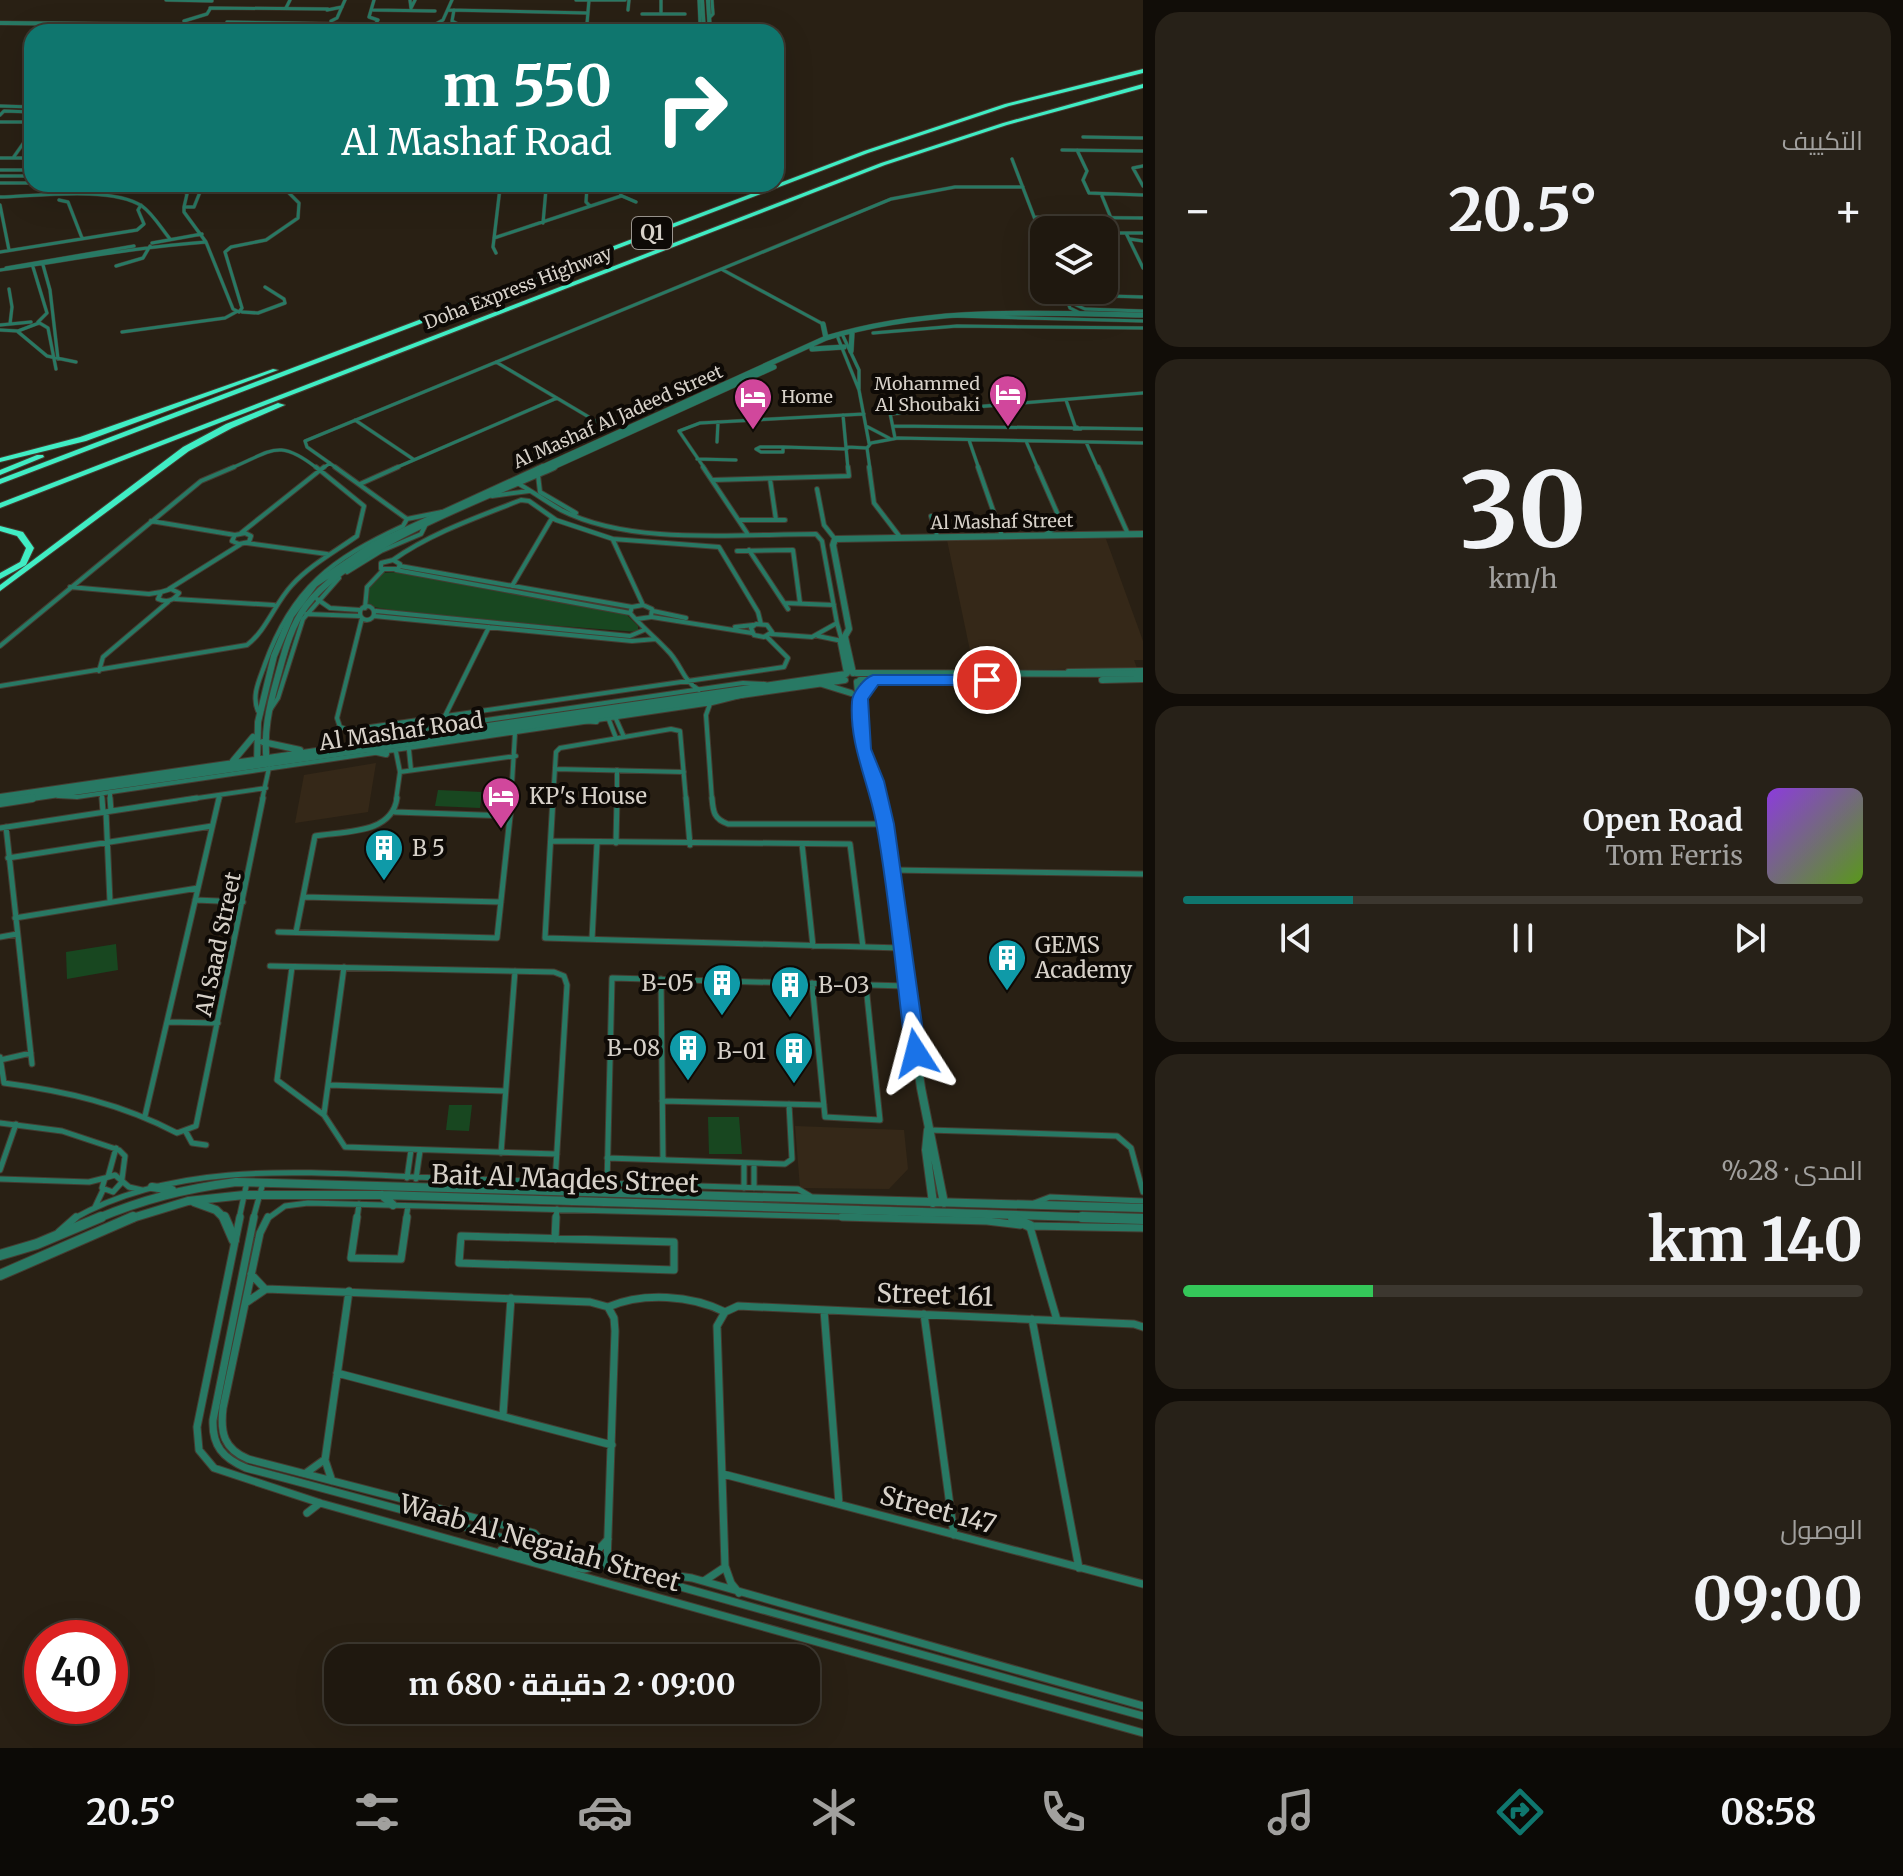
<!DOCTYPE html>
<html lang="ar">
<meta charset="utf-8">
<style>
body{margin:0;font-family:Merriweather,Cairo,serif;background:#272118;color:#f1f3f6;direction:rtl;height:100vh;display:flex;flex-direction:column;font-size:30px;white-space:nowrap}
*{box-sizing:border-box;margin:0}
p{font-size:26px;color:#a1a09e}
.icon{flex:none;width:44px;height:44px;fill:none;stroke:currentColor;stroke-width:2;stroke-linecap:round;stroke-linejoin:round}
.map{position:relative;flex:1;overflow:hidden;direction:ltr}
.sheet{display:flex;flex-direction:column;gap:12px;padding:12px;background:#110d08;width:760px}
.sheet>*{flex:none}
.banner{position:absolute;left:24px;top:24px;width:760px;height:168px;border-radius:24px;box-shadow:0 8px 32px #0002,0 0 0 2px #3c372f;direction:rtl;background:#0f766e;color:#fff;overflow:hidden}
.buttons{position:absolute;left:1030px;top:216px;display:grid;gap:16px}
.buttons a{display:grid;place-items:center;width:88px;height:88px;border-radius:16px;background:#1f180f;box-shadow:0 8px 32px #0002,0 0 0 2px #3c372f;font-size:40px}
.speed{position:absolute;left:24px;top:1620px;display:flex;gap:16px;font-size:40px;font-weight:700;text-align:center}
.speed>*{display:grid;place-content:center;width:104px;height:104px;border-radius:50%;background:#1f180f;box-shadow:0 8px 32px #0002,0 0 0 2px #3c372f;line-height:1}
.speed .limit{border:12px solid #d22;background:#fff;color:#111}
.pin{position:absolute;display:grid;place-items:center;width:68px;height:68px;color:#fff;margin:-34px;border:4px solid #fff;border-radius:50%;box-shadow:0 2px 8px #0007}
.me{position:absolute;width:88px;margin:-44px;rotate:351deg;stroke-linejoin:round;filter:drop-shadow(0 0 6px #0008)}
.turn{display:flex;align-items:center;gap:28px;height:168px;padding:0 40px;font-size:36px}
.turn .icon{width:104px;height:104px;stroke-width:2.5}
.turn b{display:block;font-size:56px;line-height:68px}
.big{font-size:60px;font-weight:700;line-height:1.1}
.sheet .card{flex:1;display:flex;flex-direction:column;justify-content:center;gap:12px;min-width:0;padding:0 28px;border-radius:24px;background:#272118}
.sheet .dial{align-items:center;gap:0}
.dial b{font-size:104px;line-height:1}
.song{display:flex;align-items:center;gap:24px}
.cover{width:96px;height:96px;border-radius:12px;background:linear-gradient(135deg,hsl(270 70% 55%),hsl(90 70% 35%))}
.played{height:8px;border-radius:4px;background:linear-gradient(90deg,#0f766e 25%,#3c372f 25%)}
.keys{display:flex;justify-content:space-around;direction:ltr}
.heat{display:flex;justify-content:space-between;align-items:center;font-size:44px;direction:ltr}
.charge{height:12px;border-radius:6px;background:linear-gradient(90deg,#34c759 28%,#3c372f 0)}
.trip{position:absolute;left:324px;top:1644px;width:496px;height:80px;border-radius:24px;background:#1f180f;box-shadow:0 8px 32px #0002,0 0 0 2px #3c372f;font-weight:700;line-height:80px;text-align:center;direction:rtl}
.tabs{display:flex;height:128px;justify-content:space-around;align-items:center;background:#0c0a06;color:#a1a09e}
.tabs .icon{width:56px;height:56px}
.tabs .active{color:#0f766e}
.tabs b{font-size:36px;color:#f1f3f6}
main{display:flex;flex:1;min-height:0}
.map>svg:first-child{display:block}
</style>
<main>
<section class="sheet">
<div class="card"><p>التكييف</p>
<div class="heat"><a>−</a><b class="big">20.5°</b><a>+</a></div>
</div>
<div class="card dial"><b>30</b><p>km/h</p></div>
<div class="card">
<div class="song"><i class="cover"></i><div><b>Open Road</b><p>Tom Ferris</p></div></div>
<div class="played"></div>
<div class="keys"><svg class="icon" aria-label="previous" viewBox="0 0 24 24"><path d="M18 5L8 12l10 7zM5 5v14"/></svg><svg class="icon" aria-label="pause" viewBox="0 0 24 24"><path d="M8 5v14M16 5v14"/></svg><svg class="icon" aria-label="next" viewBox="0 0 24 24"><path d="M6 5l10 7-10 7zM19 5v14"/></svg></div>
</div>
<div class="card"><p>المدى · 28%</p><b class="big">140 km</b><div class="charge"></div></div>
<div class="card"><p>الوصول</p><b class="big">09:00</b></div>
</section>
<div class="map">
<svg width="1143" height="1748" viewBox="0 0 1143 1748">
<rect width="100%" height="100%" fill="#292014"/>
<path fill="#352818" d="M1106 539 1143 641V660H1134L1137 668 974 670 947 540Z
M376 763 368 812 295 823 304 775Z
M795 1126 904 1130 908 1169 889 1189 800 1188Z"/>
<path fill="#184720" d="M399 572 626 614 638 626V632L430 616 367 606 366 592 382 573Z
M438 790 482 792 480 808 435 806Z
M116 944 118 970 67 979 66 952Z
M449 1105H472L469 1131 446 1130Z
M708 1117H739L742 1154H709Z"/>
<g fill="none" stroke-linecap="round" stroke-linejoin="round">
<defs>
<path id="minor-far3" d="M166 0 212 1
M374 0 369 17 378 20 376 23
M410 0 411 8 415 0
M576 0H625
M661 0V14
M210 8 328 9
M286 8 290 0
M327 10 342 7
M373 10 435 11
M448 10 587 13
M454 10 452 21 460 25
M628 10 629 0
M642 14H685
M710 17 713 14 712 0
M184 21 207 14 210 9
M331 21 337 18 345 0
M227 22 419 25
M587 24 589 0
M434 25 443 20 452 0
M499 26 587 24 694 27 700 23 699 0
M298 27 328 28
M390 28H412
M470 29 488 32 504 29
M553 30 611 32
M0 106 32 107
M0 115 4 111 32 112
M0 122H32
M1083 137 1143 138
M1062 150 1143 151
M1077 150 1087 171 1083 180 1089 193 1143 195
M0 158H32
M13 158 32 131
M1012 159 1044 243
M1143 166 1133 168 1143 186
M0 170H32
M0 176H32
M0 183H32
M148 184 179 186 187 194 184 207
M355 184H597
M587 187 586 202 590 206
M622 196 636 202
M1102 196 1111 218
M0 197C36 196 112 186 142 206 153 214 161 228 170 239
M59 200 68 202 82 238
M0 205 9 250
M184 207V212L206 242 233 309 239 312 242 308 225 252 231 247 266 240 298 218 299 203 284 188 286 184
M184 207H194L200 192 207 187 278 184
M1035 217 1143 218
M1067 217 1073 230
M543 223 546 189
M1104 233H1143
M1126 233 1143 268
M494 238 621 196 619 184
M1130 239 1143 241
M152 243 202 234
M0 252 137 230 144 224 138 210 141 205
M496 253 493 247 500 188
M43 265 50 290 58 359
M116 266 143 258 150 246
M33 267 47 313 38 322 48 328 56 369
M6 268 134 246
M0 270C69 260 137 247 206 242
M723 270 823 324
M9 289 12 307 10 324
M1063 290 1070 308 1080 313
M1098 290 1108 296 1143 297
M1067 301 1085 309 1143 311
M242 312 258 313 285 303 284 299 265 287
M954 316 1143 321
M0 325 31 322
M0 330 18 331 39 323
M17 331 47 356 76 362
M122 332 225 318 236 312
M873 333 957 326 1143 328
M843 336 859 370V389
M838 338 859 390 869 443
M496 362 604 426
M1066 400 1075 426
M889 408 895 438
M890 414 1143 393
M843 415 848 469
M355 420 413 459
M866 426 889 438
M893 426 1072 428
M1075 426 1081 429H1074Z
M1081 428 1143 429
M969 440 979 469
M1026 441 1038 469
M717 442 718 422
M1086 442 1098 469
M760 447H783V452H761L756 449Z
M783 447 847 449
M847 447 867 448
M867 448 871 443 898 438 1143 443
M867 448 870 469
M697 459 736 460
M229 469C273 451 278 437 318 469
M322 469 330 463
M338 469 307 447 305 441 891 199 955 187H1023
M393 469 557 398
M705 469 679 431 700 423 864 414"/>
<path id="minor-far2" d="M335 467 407 519
M703 467 747 533
M869 467 874 503 900 537
M978 467 1002 536
M1037 467 1062 524 1046 534
M1098 467 1128 534
M538 475 540 492 576 513
M770 479 776 520
M712 480 849 476 848 467
M360 484 398 467
M519 484C533 492 547 502 561 510 631 546 739 534 816 534L822 541 837 623 812 637 771 634
M817 489 824 525 835 539
M492 496 529 491
M931 516 937 536
M740 520H785
M151 521 235 535
M241 533 324 467
M245 533 251 536 249 542 239 544 232 541 235 535Z
M613 540 643 605
M247 543 327 554
M749 550 788 609
M737 551 793 550 800 603
M393 560C431 533 478 517 521 500L529 501 556 520 613 539 719 547 758 612 761 624
M393 560 400 564 398 569H381V563Z
M400 566 632 607
M396 570 630 613
M347 572 381 551 421 534 425 526
M512 586 552 518
M70 587 149 594 161 592
M169 589 241 544
M171 589 179 593C173 601 167 603 158 599L161 592Z
M175 599 274 605
M317 599 330 608 360 610
M784 603 834 605
M360 613a7 7 0 1 1 14 0a7 7 0 1 1-14 0Z
M365 608 367 587 383 570
M376 611 630 636 644 630
M653 611 686 618
M306 614 359 616
M374 616 632 641 656 639
M652 617 752 633
M362 618 337 718 340 727 349 730 784 667 788 658 766 636
M637 619 651 617 652 609 643 605 632 607 630 613C642 627 655 637 667 650 681 663 682 680 699 690
M756 624 767 625 772 632 764 637 754 635 751 628Z
M735 627 753 625
M818 636 842 641 837 623
M0 646 201 481 234 467
M99 671 103 657 168 602
M1068 671 1143 670
M0 686 247 645C266 631 275 603 292 585 309 566 336 551 357 536L364 506 316 467
M710 704 706 715 712 800
M258 711C251 695 260 679 265 664 292 588 332 559 403 526L407 519 442 512
M268 713 278 698 303 619 339 578
M616 719 624 737
M609 720 616 738
M444 728V718L489 627
M353 744 369 737 743 683 765 684
M409 750 411 770
M396 752 400 772 396 800
M555 769 684 772
M400 772 516 756
M110 792V800
M102 794V800
M58 796 77 797 712 703 744 695
M184 800 266 788
M219 800 220 795
M262 800 269 768
M511 800 515 733
M553 800 556 752 560 748 671 729 680 731 686 800
M617 800V770"/>
<path id="minor-far1" d="M102 798 103 812
M110 798 111 811
M553 798 545 938 901 948
M686 798 690 845
M712 798C713 812 714 819 728 824H884
M106 812 110 902
M395 812 510 816
M6 827 32 1064
M0 828 197 798
M551 841 850 844 863 947
M616 843 617 798
M802 844 813 946
M8 858 212 826
M892 870 1143 874
M303 897 501 902
M195 900 243 902
M15 918 198 888
M278 932 497 938 512 798
M296 932 315 836C346 831 392 834 397 798
M0 937 17 934
M592 939 597 843
M270 966 554 972 564 976 567 985 555 1183
M292 967 277 1080 324 1115 345 1147 557 1154
M661 979 663 1160
M812 983 825 1117 880 1120 866 986
M167 1022 218 1023
M0 1057 4 1083C65 1091 122 1104 177 1133L196 1126 263 798
M0 1060 31 1053
M329 1085 505 1091
M662 1101 824 1105
M324 1114 344 967
M145 1116 219 798
M0 1123 62 1131 119 1150 125 1156 122 1179
M928 1130 1117 1136 1131 1148 1143 1192
M186 1132 192 1143 206 1145
M501 1153 515 971
M607 1158 785 1164 792 1159 789 1104
M744 1163V1188
M754 1163V1188
M0 1170 16 1124
M108 1177 116 1148
M407 1178 411 1150
M0 1179 89 1182 105 1178
M416 1179 420 1151
M122 1182 113 1192 102 1188 105 1178 115 1175 129 1187 142 1190
M607 1185 612 978 906 986
M1034 1203 1050 1197 1143 1201
M95 1207 103 1190
M73 1219C188 1153 337 1176 465 1179 576 1183 687 1186 798 1189L810 1196
M239 1219 247 1182
M253 1219 263 1183
M267 1219 285 1206 308 1203 917 1219
M357 1219 359 1204
M406 1219 408 1206
M556 1219 557 1209"/>
<path id="minor" d="M240 1217 197 1427 199 1450 214 1468 320 1503 1143 1733
M254 1217 213 1420C212 1446 223 1458 246 1468 546 1547 844 1634 1143 1716
M268 1217 260 1233 223 1408C220 1433 224 1449 248 1459L534 1533 547 1547
M357 1217 351 1258 401 1259 407 1217
M842 1217 987 1221 1020 1225
M1030 1226 1143 1228
M1030 1227 1057 1320
M59 1232 76 1217
M461 1236 674 1242V1270L459 1263Z
M555 1239 556 1217
M251 1274 265 1289
M247 1302 266 1289 590 1302 608 1307
M608 1307C643 1292 691 1295 725 1312
M824 1310 839 1504
M725 1312 738 1306 1134 1324 1143 1327
M725 1312 717 1326 725 1566 731 1583 739 1593
M924 1314 954 1535
M1032 1319 1079 1568
M337 1373 612 1445
M503 1415 511 1298
M306 1473 324 1460
M723 1474 1143 1584
M332 1481 325 1460 349 1291
M307 1513 320 1503
M501 1550 584 1569 606 1564
M584 1556 599 1549 608 1539
M607 1563 615 1331 614 1318 608 1307
M659 1580 678 1576 692 1578 1143 1706
M704 1581 725 1567"/>
<path id="tertiary-far4" d="M702 0 704 32
M708 0 710 32
M0 23 710 30
M484 184 489 185
M560 185 566 184"/>
<path id="tertiary-far3" d="M823 324 826 338
M812 349 844 347
M851 351 852 333
M538 469 826 338C931 306 1035 313 1143 315
M549 469 774 367"/>
<path id="tertiary-far2" d="M845 637 853 673
M847 673 841 643 849 629 833 545 835 539 1143 534
M856 673 1143 674
M860 680H1002
M1102 680 1143 679
M857 682 863 749 880 800
M822 684 851 693
M579 720 596 721
M263 742 300 750
M373 751 386 754
M233 761 253 737
M267 763C263 734 269 707 277 679 284 654 290 627 306 606 349 547 485 498 554 467
M257 765 258 722 274 656 291 616 315 584 373 545 543 467
M0 797 846 674
M18 800 845 680"/>
<path id="tertiary-far1" d="M880 798 921 1088 944 1203
M0 803 32 798
M928 1130 926 1150 933 1203
M152 1187 172 1190
M382 1195 393 1205
M194 1202 216 1210 225 1219
M96 1219C144 1199 184 1189 236 1182L1143 1208
M129 1219 188 1201 244 1195H382L1143 1219"/>
<path id="tertiary" d="M224 1217 234 1240
M1082 1217 1143 1219
M1013 1218 1030 1226
M0 1255 37 1244 101 1217
M0 1275 133 1217"/>
<path id="motorway" d="M1143 69V73L1009 106 868 153 0 484V479L864 151 1005 104Z
M1143 84V88L1007 125 885 165 0 508V503L881 163 1003 123Z
M273 369 278 370 86 441 0 462V458L80 437Z
M278 403 285 405 232 428 189 451 0 591V585L183 447 226 424Z
M37 455H43L44 457 0 475V470Z
M0 526 23 532 34 548 26 565 0 579V573L20 562 26 548 17 536 0 531Z"/>
</defs>
<use href="#minor-far3" stroke="#453c31" stroke-width="4"/>
<use href="#minor-far2" stroke="#453c31" stroke-width="6"/>
<use href="#minor-far1" stroke="#453c31" stroke-width="7"/>
<use href="#minor" stroke="#453c31" stroke-width="9"/>
<use href="#tertiary-far4" stroke="#453c31" stroke-width="5"/>
<use href="#tertiary-far3" stroke="#453c31" stroke-width="6"/>
<use href="#tertiary-far2" stroke="#453c31" stroke-width="8"/>
<use href="#tertiary-far1" stroke="#453c31" stroke-width="10"/>
<use href="#tertiary" stroke="#453c31" stroke-width="12"/>
<use href="#motorway" stroke="#453c31" stroke-width="2"/>
<use href="#minor-far3" stroke="#287964" stroke-width="3"/>
<use href="#minor-far2" stroke="#287964" stroke-width="4"/>
<use href="#minor-far1" stroke="#287964" stroke-width="5"/>
<use href="#minor" stroke="#287964" stroke-width="7"/>
<use href="#tertiary-far4" stroke="#287964" stroke-width="4"/>
<use href="#tertiary-far3" stroke="#287964" stroke-width="5"/>
<use href="#tertiary-far2" stroke="#287964" stroke-width="6"/>
<use href="#tertiary-far1" stroke="#287964" stroke-width="8"/>
<use href="#tertiary" stroke="#287964" stroke-width="10"/>
<use href="#motorway" fill="#40edc4" fill-rule="evenodd"/>
</g>
<path fill="#1a73e8" stroke="#114b97" stroke-width="2" d="M873 675H987L995 680 987 685H878L868 699 871 749 884 781 894 824 926 1053 923 1058H909L906 1053C896 976 890 898 876 822 868 781 849 744 852 702 852 693 864 678 873 675Z"/>
<defs>
<symbol id="hotel-pin" viewBox="-11 -11 22 30"><path d="M0 17L-7.5 6A9.5 9.5 0 1 1 7.5 6Z" fill="#d1479c" stroke="#0e0a06"/><path d="M-6-4.5h1.5V1H6V5H4.5V3h-9V5H-6ZM-4 0a1.8 1.8 0 1 1 3.6 0ZM.5 0V-2.5h3Q6-2.5 6 0Z" fill="#fff"/></symbol>
<symbol id="building-pin" viewBox="-11 -11 22 30"><path d="M0 17L-7.5 6A9.5 9.5 0 1 1 7.5 6Z" fill="#0f9aa8" stroke="#0e0a06"/><path d="M-4-6H4V6H1V3H-1V6H-4ZM-2.5-4.3h1.7v1.8h-1.7ZM.8-4.3h1.7v1.8H.8ZM-2.5-1h1.7V.8h-1.7ZM.8-1h1.7V.8H.8Z" fill="#fff"/></symbol>
</defs>
<g fill-rule="evenodd">
<use href="#hotel-pin" x="986" y="372" width="44" height="60"/>
<use href="#hotel-pin" x="731" y="375" width="44" height="60"/>
<use href="#hotel-pin" x="479" y="774" width="44" height="60"/>
<use href="#building-pin" x="362" y="826" width="44" height="60"/>
<use href="#building-pin" x="985" y="936" width="44" height="60"/>
<use href="#building-pin" x="700" y="961" width="44" height="60"/>
<use href="#building-pin" x="768" y="963" width="44" height="60"/>
<use href="#building-pin" x="666" y="1026" width="44" height="60"/>
<use href="#building-pin" x="772" y="1029" width="44" height="60"/>
</g>
<g text-anchor="middle" stroke-width="8" stroke-linejoin="round" paint-order="stroke">
<g font-size="18" fill="#d7d1c9" stroke="#0e0a06">
<text transform="translate(518 288) rotate(-21)" y="6">Doha Express Highway</text>
<text transform="translate(618 417) rotate(-24)" y="6">Al Mashaf Al Jadeed Street</text>
<text transform="translate(1002 522) rotate(-1)" y="6">Al Mashaf Street</text>
</g>
<g font-size="18" fill="#d7d1c9" stroke="#0e0a06" text-anchor="end">
<text x="980" y="390">Mohammed<tspan x="980" dy="21">Al Shoubaki</tspan></text>
<text x="781" y="403" text-anchor="start">Home</text>
</g>
<rect fill="#0e0a06" stroke="#9b958e" stroke-width="2" x="632" y="217" width="40" height="32" rx="6"/>
<g font-size="20" font-weight="bold" fill="#d7d1c9">
<text x="652" y="240">Q1</text>
</g>
<g font-size="22" fill="#d7d1c9" stroke="#0e0a06">
<text transform="translate(401 731) rotate(-8)" y="8">Al Mashaf Road</text>
<text transform="translate(218 944) rotate(-78)" y="8">Al Saad Street</text>
</g>
<g font-size="22" fill="#d7d1c9" stroke="#0e0a06" text-anchor="start">
<text x="529" y="804">KP's House</text>
<text x="412" y="856">B 5</text>
<text x="1035" y="953">GEMS<tspan x="1035" dy="25">Academy</tspan></text>
<text x="694" y="991" text-anchor="end">B-05</text>
<text x="818" y="993">B-03</text>
<text x="660" y="1056" text-anchor="end">B-08</text>
<text x="766" y="1059" text-anchor="end">B-01</text>
</g>
<g font-size="26" fill="#d7d1c9" stroke="#0e0a06">
<text transform="translate(565 1179) rotate(2)" y="9">Bait Al Maqdes Street</text>
<text transform="translate(935 1295) rotate(2)" y="9">Street 161</text>
<text transform="translate(938 1510) rotate(15)" y="9">Street 147</text>
<text transform="translate(540 1543) rotate(16)" y="9">Waab Al Negaiah Street</text>
</g>
</g>
</svg>
<div class="buttons">
<a><svg class="icon" aria-label="layers" viewBox="0 0 24 24"><path d="M12 4l9 5-9 5-9-5zM3 14l9 5 9-5"/></svg></a>
</div>
<div class="speed"><div class="limit">40</div></div>
<div class="pin" style="left:987px;top:680px;background:#d93025"><svg class="icon" aria-label="arrive" viewBox="0 0 24 24"><path d="M6 21V4h12l-3 4 3 4H6"/></svg></div>
<svg class="me" style="left:916px;top:1053px" viewBox="-20 -20 40 40"><path d="M0-17L14 15 0 8-14 15z" fill="#1a73e8" stroke="#fff" stroke-width="4"/></svg>
<div class="trip">09:00 · 2 دقيقة · 680 m</div>
<div class="banner">
<div class="turn"><svg class="icon" aria-label="right" viewBox="0 0 24 24"><path d="M7 20v-9h11M14 6l5 5-5 5"/></svg><div><b>550 m</b>Al Mashaf Road</div></div>
</div>
</div>
</main>
<nav class="tabs">
<b>08:58</b>
<svg class="icon active" aria-label="directions" viewBox="0 0 24 24"><path d="M12 3l9 9-9 9-9-9zM9 14v-3h6M13 9l2 2-2 2"/></svg>
<svg class="icon" aria-label="music" viewBox="0 0 24 24"><path d="M9 18V5l10-2v13"/><circle cx="6" cy="18" r="3"/><circle cx="16" cy="16" r="3"/></svg>
<svg class="icon" aria-label="phone" viewBox="0 0 24 24"><path d="M5 4h4l2 5-3 2q2 4 5 5l2-3 5 2v4C11 20 4 13 5 4z"/></svg>
<svg class="icon" aria-label="climate" viewBox="0 0 24 24"><path d="M12 3v18M4 7l16 10M4 17L20 7"/></svg>
<svg class="icon" aria-label="car" viewBox="0 0 24 24"><path d="M5 17H2v-5l4-1 3-4h7l3 4 3 1v5h-3M9 17h6M6 11h13"/><circle cx="7" cy="17" r="2"/><circle cx="17" cy="17" r="2"/></svg>
<svg class="icon" aria-label="filters" viewBox="0 0 24 24"><path d="M4 7h16M4 17h16"/><circle cx="9" cy="7" r="2"/><circle cx="15" cy="17" r="2"/></svg>
<b>20.5°</b>
</nav>
